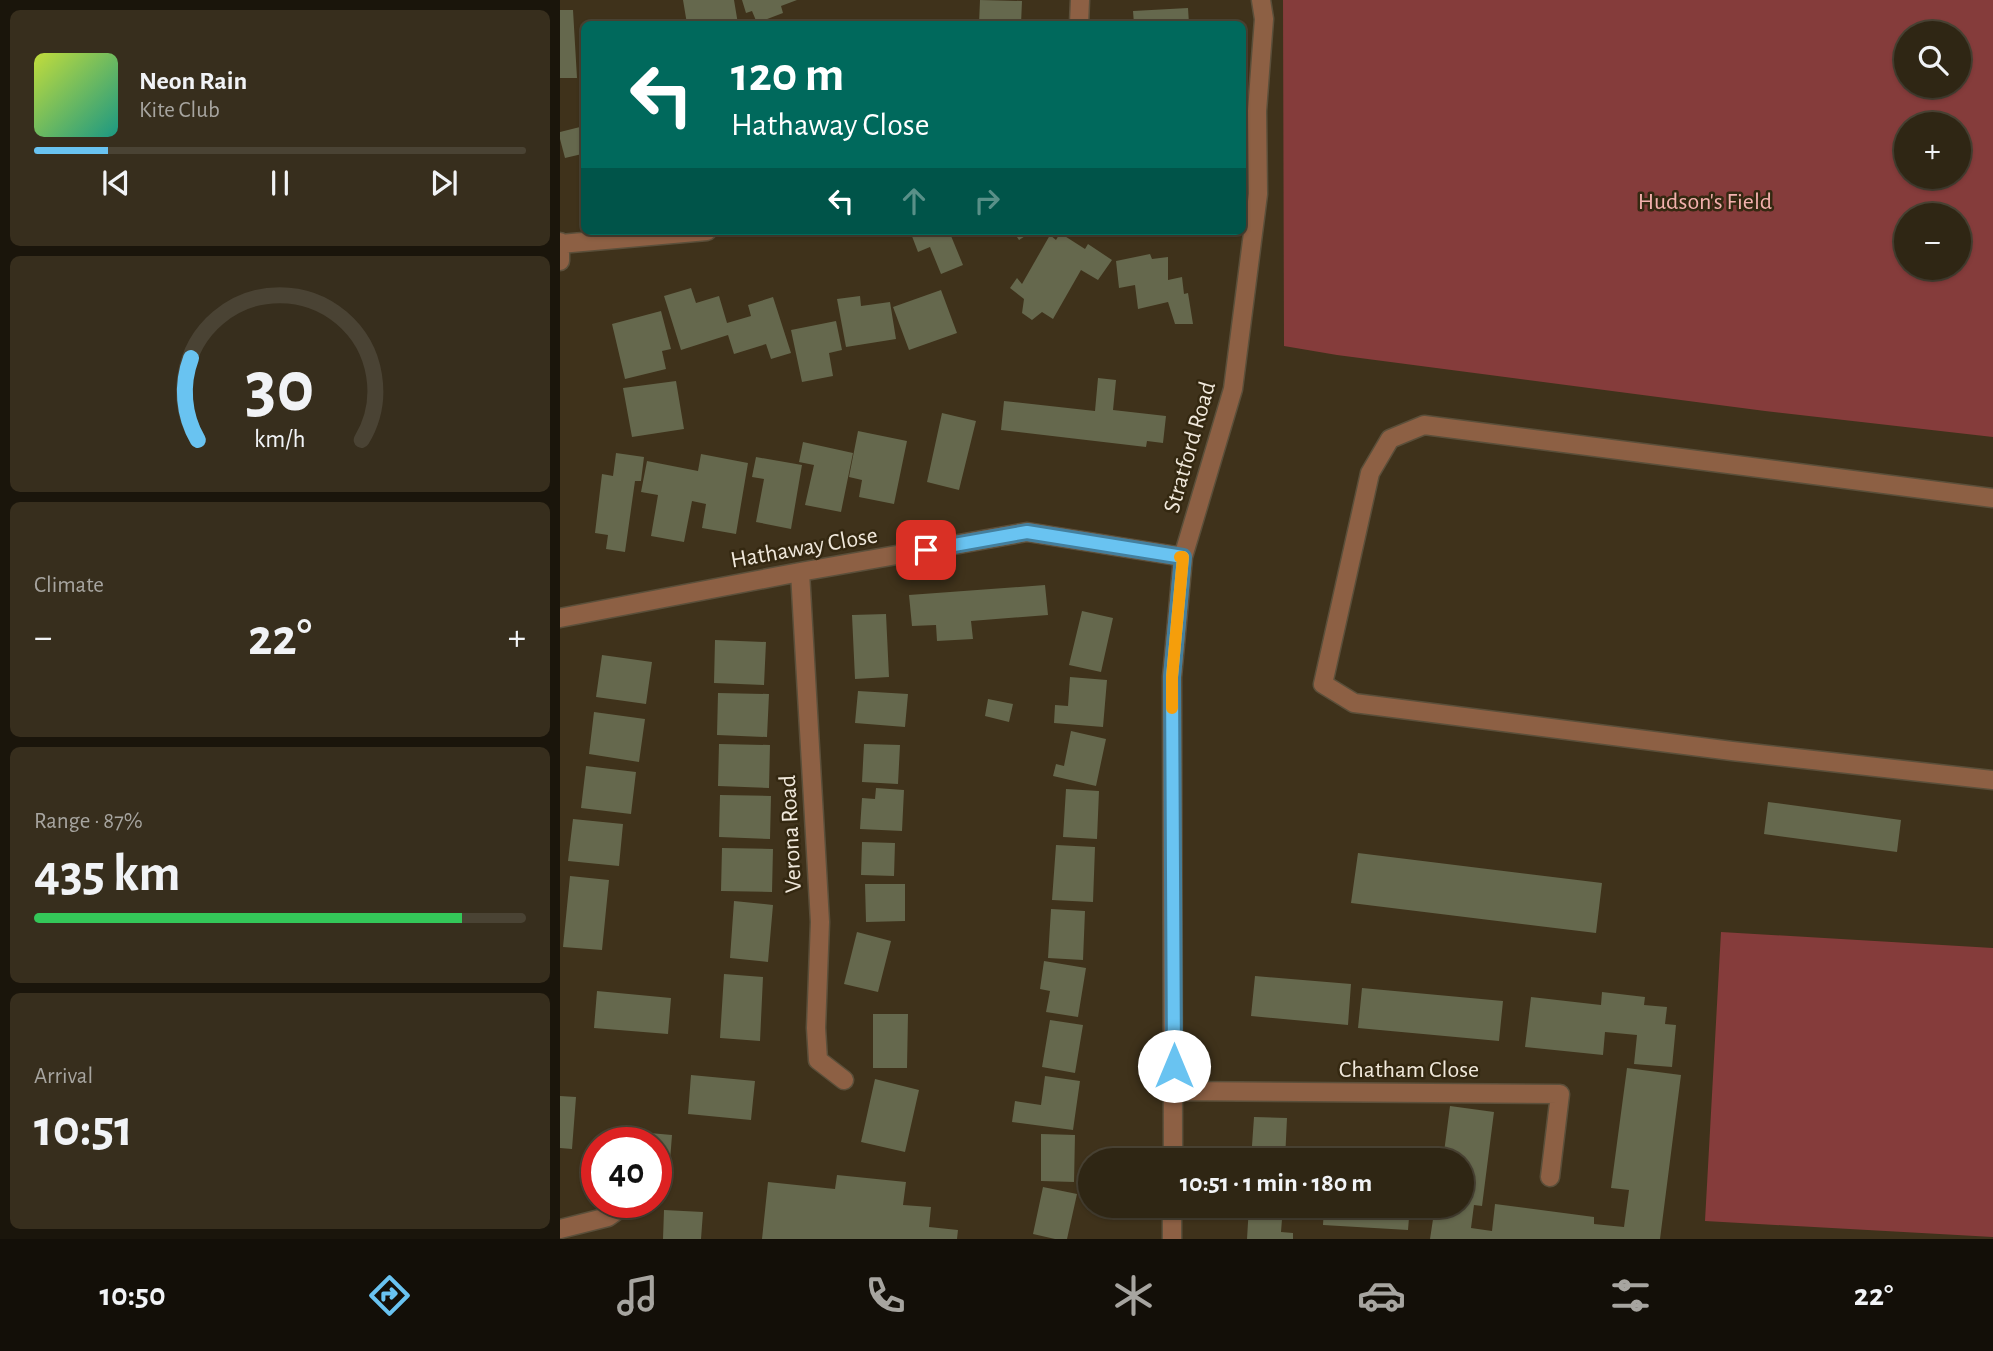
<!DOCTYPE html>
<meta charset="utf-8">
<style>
body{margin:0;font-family:"Alegreya Sans",sans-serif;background:#372e1d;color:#f1f3f6;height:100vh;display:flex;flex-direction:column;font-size:26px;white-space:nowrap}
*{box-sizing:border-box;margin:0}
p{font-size:23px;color:#a7a5a0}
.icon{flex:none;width:38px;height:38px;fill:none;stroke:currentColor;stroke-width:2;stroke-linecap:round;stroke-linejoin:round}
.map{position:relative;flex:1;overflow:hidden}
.drawer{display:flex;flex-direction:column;gap:10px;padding:10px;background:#1a150b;width:560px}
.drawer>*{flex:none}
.hud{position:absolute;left:21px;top:21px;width:665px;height:214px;border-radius:10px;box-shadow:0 2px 5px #0004,0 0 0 2px #4a4334;background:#00695c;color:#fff;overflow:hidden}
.buttons{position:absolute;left:1334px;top:21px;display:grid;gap:14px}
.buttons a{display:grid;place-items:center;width:77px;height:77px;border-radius:50%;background:#2f2614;box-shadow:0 2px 5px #0004,0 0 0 2px #4a4334;font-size:35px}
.speed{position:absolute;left:21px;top:1127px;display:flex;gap:14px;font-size:35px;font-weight:700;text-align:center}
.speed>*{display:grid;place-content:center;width:91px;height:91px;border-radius:50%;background:#2f2614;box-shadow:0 2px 5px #0004,0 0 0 2px #4a4334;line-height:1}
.speed .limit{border:10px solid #d22;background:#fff;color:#111}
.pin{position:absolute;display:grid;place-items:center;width:60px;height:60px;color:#fff;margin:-30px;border-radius:14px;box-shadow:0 4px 10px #0006}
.me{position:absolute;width:77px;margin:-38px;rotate:0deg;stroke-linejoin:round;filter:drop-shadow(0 0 5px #0008)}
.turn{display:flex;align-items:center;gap:24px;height:147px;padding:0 35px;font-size:32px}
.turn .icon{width:91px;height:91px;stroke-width:2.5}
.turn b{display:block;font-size:49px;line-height:60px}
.lanes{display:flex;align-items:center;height:66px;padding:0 35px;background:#0003;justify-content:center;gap:35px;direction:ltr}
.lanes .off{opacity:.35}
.big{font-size:52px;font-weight:700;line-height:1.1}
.drawer .card{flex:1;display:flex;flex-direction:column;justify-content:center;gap:10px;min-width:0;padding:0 24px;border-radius:10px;background:#372e1d}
.drawer .dial{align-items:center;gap:0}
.dial svg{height:182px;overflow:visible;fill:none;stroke:#4a4334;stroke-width:7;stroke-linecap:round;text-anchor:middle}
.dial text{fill:#f1f3f6;stroke:none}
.song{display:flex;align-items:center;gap:21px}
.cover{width:84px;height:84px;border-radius:10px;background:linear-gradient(135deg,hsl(70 70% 55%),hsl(170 70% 35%))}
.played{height:7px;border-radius:4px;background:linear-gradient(90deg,#69c3f1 15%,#4a4334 15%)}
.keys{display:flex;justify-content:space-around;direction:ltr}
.heat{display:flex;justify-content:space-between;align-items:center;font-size:38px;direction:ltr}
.charge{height:10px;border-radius:5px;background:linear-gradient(90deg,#34c759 87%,#4a4334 0)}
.trip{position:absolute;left:518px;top:1148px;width:396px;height:70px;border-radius:35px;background:#2f2614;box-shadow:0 2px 5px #0004,0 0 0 2px #4a4334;font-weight:700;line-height:70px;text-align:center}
.tabs{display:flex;height:112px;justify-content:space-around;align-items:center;background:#130f08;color:#a7a5a0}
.tabs .icon{width:49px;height:49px}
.tabs .on{color:#69c3f1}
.tabs b{font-size:32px;color:#f1f3f6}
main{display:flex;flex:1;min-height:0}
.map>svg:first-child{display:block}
</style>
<main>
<section class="drawer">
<div class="card">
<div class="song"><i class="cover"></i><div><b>Neon Rain</b><p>Kite Club</p></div></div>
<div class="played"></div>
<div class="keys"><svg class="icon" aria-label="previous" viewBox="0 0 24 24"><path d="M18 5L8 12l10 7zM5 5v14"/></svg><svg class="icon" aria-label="pause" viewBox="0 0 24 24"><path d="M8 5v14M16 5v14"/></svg><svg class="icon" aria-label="next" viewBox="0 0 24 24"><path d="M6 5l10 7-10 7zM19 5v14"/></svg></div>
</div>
<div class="card dial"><svg viewBox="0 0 100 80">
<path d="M14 69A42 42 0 1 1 86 69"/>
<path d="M14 69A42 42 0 0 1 11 33" stroke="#69c3f1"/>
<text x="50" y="56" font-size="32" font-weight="700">30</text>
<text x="50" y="72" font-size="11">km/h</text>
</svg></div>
<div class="card"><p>Climate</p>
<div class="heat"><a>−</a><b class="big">22°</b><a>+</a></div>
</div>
<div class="card"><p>Range · 87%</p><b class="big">435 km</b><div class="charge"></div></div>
<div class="card"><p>Arrival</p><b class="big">10:51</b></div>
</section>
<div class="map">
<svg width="1433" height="1239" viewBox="0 0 1433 1239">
<rect width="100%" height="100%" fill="#3f321b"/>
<path fill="#853c3b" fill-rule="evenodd" d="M723 0H1433V437L1205 411 777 355 724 346ZM1346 33H1398V86H1346ZM1346 124H1398V177H1346ZM1346 215H1398V268H1346Z
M1161 932 1433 948V1237L1145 1221Z"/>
<path fill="#65684d" d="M123 0H174L178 24H163V22L149 24H127Z
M182 0H237L221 6 223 13 197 23 192 11 186 13Z
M420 0 462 1 461 24H419Z
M628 8 629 24H574L573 11Z
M0 10H13L17 78H0Z
M24 126V160L22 154 5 158 0 139V132Z
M350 231H389L403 265 381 274 370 247 358 252Z
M453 231H473L459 240Z
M500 233 525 249 528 244 552 260 538 280 521 270 493 319 482 312 472 320 462 313 464 299 450 288 457 278 462 284 490 235 496 240Z
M590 254 592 259 608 257V280L622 277 624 294 628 293 633 324H615L608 302 578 309 575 285 559 288 556 261Z
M131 288 136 303 159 296 167 323 191 316 188 305 213 297 231 353 211 359 206 344 174 354 168 335 121 350 104 296Z
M381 290 397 333 349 350 333 307Z
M300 296 301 306 330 302 336 339 286 347 277 299Z
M101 311 111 349 102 351 106 369 65 379 52 324Z
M276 321 282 350 269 353 273 376 242 382 231 330Z
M538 378 556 380 553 410 606 416 603 443 587 441 586 447 441 430 444 401 535 411Z
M116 381 124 429 72 437 63 388Z
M382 413 416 421 399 490 367 482Z
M298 431 347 441 334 504 299 497 302 480 289 477Z
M243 442 293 453 281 512 245 505 254 465 239 462Z
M56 453 84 457 81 481H75L65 552 46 549 48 535 35 533 42 474 53 476Z
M141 454 188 463 176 534 142 528 146 504 132 501 124 542 91 536 98 495 81 492 87 461 138 471Z
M196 457 242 465 231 529 196 522 204 479 192 477Z
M485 585 488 615 411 621 413 639 377 641 376 625 352 626 349 595Z
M522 611 553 618 541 672 509 665Z
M326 614 329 677 295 679 292 615Z
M155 640 206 642 204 685 154 683Z
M42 655 92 662 86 704 36 697Z
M510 677 547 680 543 727 494 723 495 705 508 706Z
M298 691 348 694 345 727 295 723Z
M158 693 209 694 207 737 157 735Z
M428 699 453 704 449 722 425 716Z
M34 712 85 719 79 762 29 754Z
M511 731 546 739 536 786 493 776 496 764 504 766Z
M159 744 210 745 209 788 158 786Z
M304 744 340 745 338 784 302 782Z
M26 766 76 772 71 814 21 808Z
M316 788 344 790 342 831 300 829 302 798 315 799Z
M506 789 539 791 537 839 503 837Z
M160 795 211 796 210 839 159 837Z
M1208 802 1341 820 1337 852 1204 834Z
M13 819 63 824 59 866 8 861Z
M302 842 335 843 334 876 301 875Z
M496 845 535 847 533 902 492 900Z
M162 848 213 849 212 892 161 891Z
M798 853 1042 883 1036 933 791 903Z
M10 876 49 880 42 950 3 947Z
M305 884H345V921L306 922Z
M174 901 213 905 208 962 170 958Z
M491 909 525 911 523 960 488 958Z
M297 932 331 941 318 992 284 984Z
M484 961 526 968 518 1017 486 1012 490 991 480 989Z
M164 974 203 977 200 1041 160 1038Z
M695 976 791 984 788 1025 691 1016Z
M802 988 943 1001 939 1041 798 1028Z
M37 991 111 998 108 1034 34 1028Z
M1042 992 1085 997 1084 1005 1107 1007 1105 1024 1116 1025 1112 1067 1074 1064 1077 1035 1045 1032 1043 1055 965 1047 971 997 1041 1005Z
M313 1014H348L347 1068H313Z
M490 1020 523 1025 515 1073 482 1067Z
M1067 1068 1121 1075 1100 1239H870L875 1206H901V1160H883L890 1106 934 1112 922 1206 914 1205 911 1228 932 1231 935 1204 1034 1217V1224L1064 1227 1069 1190 1051 1188Z
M131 1075 195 1081 191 1120 128 1114Z
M485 1076 520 1081 513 1130 452 1122 455 1101 481 1105Z
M315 1079 359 1090 345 1152 301 1142Z
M0 1096 16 1097 12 1149 0 1148Z
M694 1117 727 1118 725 1160H691Z
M56 1130 112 1135 109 1174 96 1173V1143H54Z
M481 1134 515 1135 514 1182 481 1181Z
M277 1175 346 1182 343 1205 371 1207 369 1227 398 1230 397 1239H202L208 1182 275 1189Z
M483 1187 517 1194 507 1239H495L473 1234Z
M689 1206H723L721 1232 733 1233V1239H687Z
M764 1206H850L848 1230 763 1225Z
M104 1210 143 1212 141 1239H103Z"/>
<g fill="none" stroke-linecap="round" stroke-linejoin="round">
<defs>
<path id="minor" d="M519 24 520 0
M0 242V261
M0 244 147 231
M1433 498 864 425 830 439 810 473 763 684 794 703 1172 751 1433 780
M240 572 260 922 256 1028 258 1060 284 1080
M0 618 240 572 467 532 623 557
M614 1091 1000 1094 990 1177
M613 1160 612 677 623 557 673 389 698 194 697 111 704 19 701 0
M0 1229 48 1217 69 1202
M612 1239V1206"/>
</defs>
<use href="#minor" stroke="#5b4f3a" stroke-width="21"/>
<use href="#minor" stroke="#8d6044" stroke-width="18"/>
</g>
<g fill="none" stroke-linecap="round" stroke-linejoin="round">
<defs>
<path id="route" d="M366 550 467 532 623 557 612 677 614 1066"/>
</defs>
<use href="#route" stroke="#447f9d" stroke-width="18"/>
<use href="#route" stroke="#69c3f1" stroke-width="12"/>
<path stroke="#f59e0b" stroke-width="12" d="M612 708V677L623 557H620"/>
</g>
<g text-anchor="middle" stroke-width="5" stroke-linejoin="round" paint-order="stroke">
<g font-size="24" fill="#f4b1ae" stroke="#342811">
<text x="1145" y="209">Hudson's Field</text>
</g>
<g font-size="24" fill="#f0e8db" stroke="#342811">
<text transform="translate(629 447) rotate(-74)" y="8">Stratford Road</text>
<text transform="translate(244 547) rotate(-10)" y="8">Hathaway Close</text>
<text transform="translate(230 834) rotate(-93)" y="8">Verona Road</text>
<text x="849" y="1077">Chatham Close</text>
</g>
</g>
</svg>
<div class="buttons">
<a><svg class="icon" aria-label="search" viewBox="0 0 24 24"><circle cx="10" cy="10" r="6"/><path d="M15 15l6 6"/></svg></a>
<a>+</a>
<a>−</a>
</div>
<div class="speed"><div class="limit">40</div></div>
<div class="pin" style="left:366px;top:550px;background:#d93025"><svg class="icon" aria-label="arrive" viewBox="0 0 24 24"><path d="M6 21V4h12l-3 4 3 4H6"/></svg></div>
<svg class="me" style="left:614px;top:1066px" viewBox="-20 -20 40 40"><circle r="19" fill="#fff"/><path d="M0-13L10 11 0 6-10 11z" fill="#69c3f1"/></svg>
<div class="trip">10:51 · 1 min · 180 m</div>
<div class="hud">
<div class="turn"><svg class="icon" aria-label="left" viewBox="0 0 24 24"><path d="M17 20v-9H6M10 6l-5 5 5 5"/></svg><div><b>120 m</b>Hathaway Close</div></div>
<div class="lanes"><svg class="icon" aria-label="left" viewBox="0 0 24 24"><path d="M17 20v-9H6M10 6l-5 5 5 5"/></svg><svg class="icon off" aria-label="ahead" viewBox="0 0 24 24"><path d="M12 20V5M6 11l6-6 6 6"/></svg><svg class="icon off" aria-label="right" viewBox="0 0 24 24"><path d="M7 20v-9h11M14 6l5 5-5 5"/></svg></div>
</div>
</div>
</main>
<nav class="tabs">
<b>10:50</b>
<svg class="icon on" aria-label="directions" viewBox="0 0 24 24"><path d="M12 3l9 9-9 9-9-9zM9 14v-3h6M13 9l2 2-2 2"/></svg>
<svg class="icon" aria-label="music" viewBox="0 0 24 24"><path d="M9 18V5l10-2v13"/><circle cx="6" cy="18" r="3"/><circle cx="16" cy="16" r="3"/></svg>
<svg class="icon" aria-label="phone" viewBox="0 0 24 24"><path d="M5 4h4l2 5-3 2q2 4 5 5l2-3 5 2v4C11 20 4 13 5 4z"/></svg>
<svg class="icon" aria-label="climate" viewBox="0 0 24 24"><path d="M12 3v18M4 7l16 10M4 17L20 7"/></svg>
<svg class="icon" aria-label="car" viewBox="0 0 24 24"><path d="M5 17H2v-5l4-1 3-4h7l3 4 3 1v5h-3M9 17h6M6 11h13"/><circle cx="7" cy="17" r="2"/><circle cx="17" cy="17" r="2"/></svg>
<svg class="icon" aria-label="filters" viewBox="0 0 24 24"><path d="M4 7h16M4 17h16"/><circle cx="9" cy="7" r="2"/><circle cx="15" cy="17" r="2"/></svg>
<b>22°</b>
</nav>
